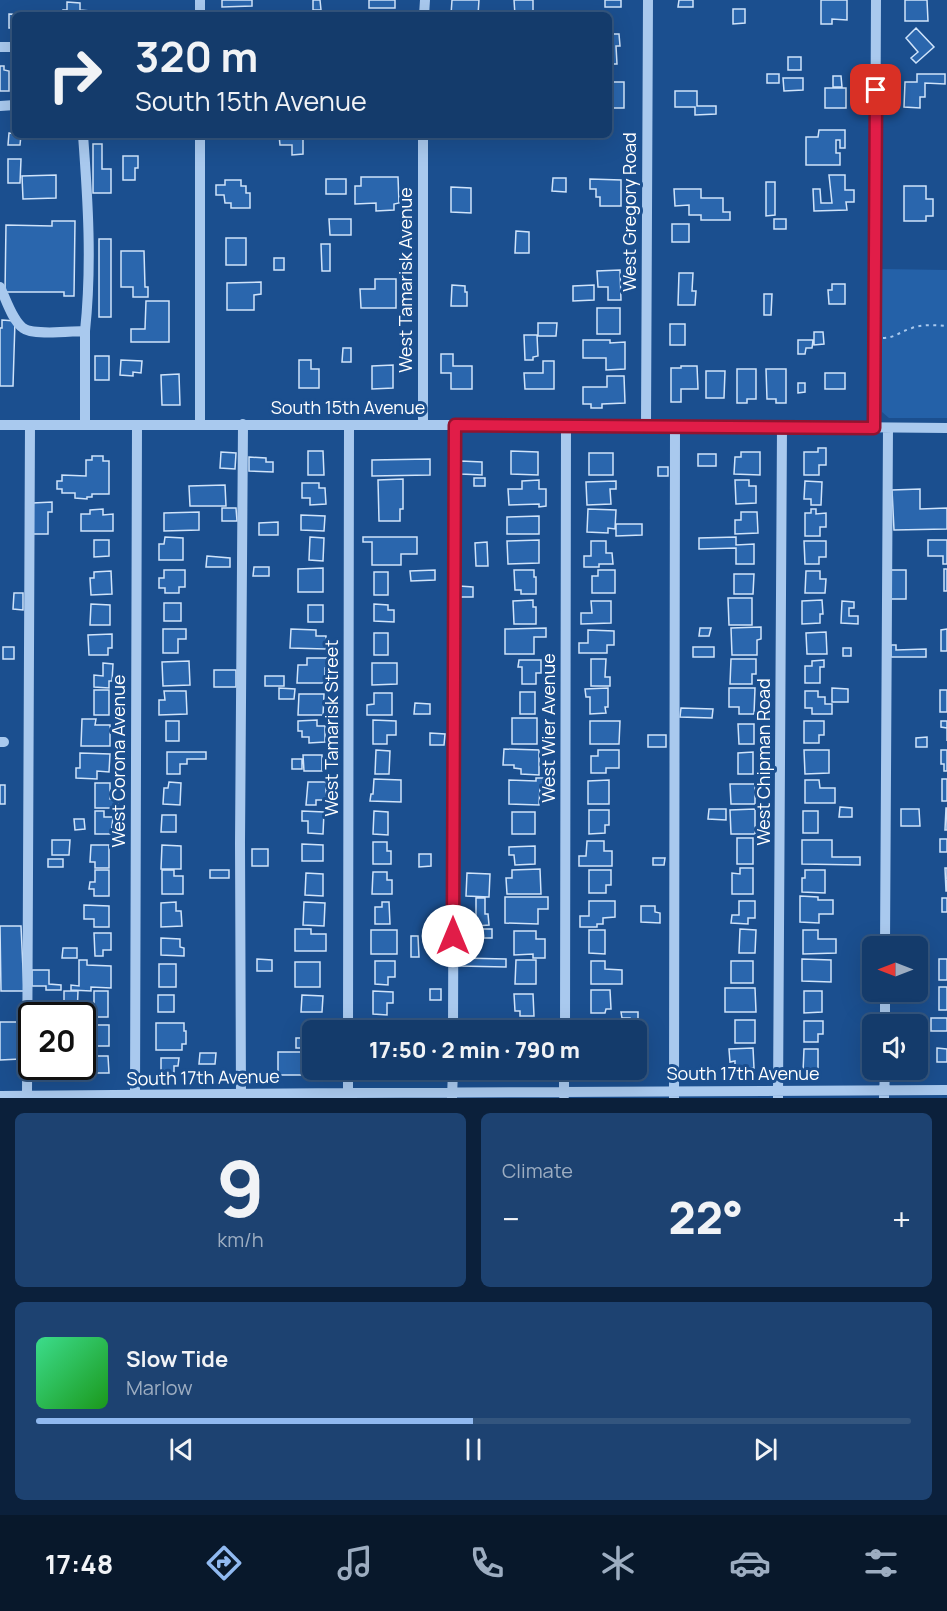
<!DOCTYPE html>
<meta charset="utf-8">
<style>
body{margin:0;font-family:Manrope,sans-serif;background:#1d4271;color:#f1f3f6;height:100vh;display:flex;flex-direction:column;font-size:22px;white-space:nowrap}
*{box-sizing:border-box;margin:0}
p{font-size:20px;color:#9dadc1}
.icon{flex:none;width:33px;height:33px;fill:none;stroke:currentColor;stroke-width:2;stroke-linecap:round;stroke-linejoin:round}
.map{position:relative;height:1098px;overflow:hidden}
.side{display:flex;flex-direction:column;gap:15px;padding:15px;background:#0b203b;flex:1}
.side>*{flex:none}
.banner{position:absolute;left:12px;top:12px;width:600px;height:126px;border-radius:9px;box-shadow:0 6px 24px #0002,0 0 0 2px #33557e;background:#143b6b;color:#f1f3f6;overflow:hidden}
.needle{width:39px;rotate:270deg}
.controls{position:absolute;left:862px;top:936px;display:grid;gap:12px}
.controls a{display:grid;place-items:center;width:66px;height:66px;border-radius:9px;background:#143b6b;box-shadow:0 6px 24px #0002,0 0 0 2px #33557e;font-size:30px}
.speed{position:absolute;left:18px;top:1002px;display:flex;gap:12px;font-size:30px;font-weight:700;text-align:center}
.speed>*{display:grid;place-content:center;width:78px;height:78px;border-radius:50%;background:#143b6b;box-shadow:0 6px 24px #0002,0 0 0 2px #33557e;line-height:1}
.speed .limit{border:3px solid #111;border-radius:9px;background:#fff;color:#111}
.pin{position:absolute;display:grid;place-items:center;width:51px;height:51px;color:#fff;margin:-26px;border-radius:12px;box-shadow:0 3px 9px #0006}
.me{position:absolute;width:66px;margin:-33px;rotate:0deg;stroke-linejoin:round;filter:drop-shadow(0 0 4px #0008)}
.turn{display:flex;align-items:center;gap:21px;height:126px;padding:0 24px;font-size:27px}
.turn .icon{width:78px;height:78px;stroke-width:2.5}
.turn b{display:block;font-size:42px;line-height:51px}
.big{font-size:45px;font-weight:800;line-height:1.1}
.side .tile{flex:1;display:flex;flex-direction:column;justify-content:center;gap:9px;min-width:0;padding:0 21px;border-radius:9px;background:#1d4271}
.side .dial{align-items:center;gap:0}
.dial b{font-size:78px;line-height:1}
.song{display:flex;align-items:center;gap:18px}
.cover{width:72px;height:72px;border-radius:9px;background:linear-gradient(135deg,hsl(150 70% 55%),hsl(120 70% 35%))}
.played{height:6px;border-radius:3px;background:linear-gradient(90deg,#90b9f0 50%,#33557e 50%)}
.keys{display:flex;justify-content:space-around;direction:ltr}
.heat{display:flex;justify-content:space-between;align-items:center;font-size:33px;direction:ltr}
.side .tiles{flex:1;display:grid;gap:15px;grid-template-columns:1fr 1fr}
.tile:last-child{grid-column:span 2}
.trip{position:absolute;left:302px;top:1020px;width:345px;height:60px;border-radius:9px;background:#143b6b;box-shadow:0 6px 24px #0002,0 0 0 2px #33557e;font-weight:800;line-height:60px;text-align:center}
.tabs{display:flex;height:96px;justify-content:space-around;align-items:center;background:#08182b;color:#9dadc1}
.tabs .icon{width:42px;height:42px}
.tabs .selected{color:#90b9f0}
.tabs b{font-size:27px;color:#f1f3f6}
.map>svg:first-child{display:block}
</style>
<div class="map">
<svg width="947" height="1098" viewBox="0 0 947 1098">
<rect width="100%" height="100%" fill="#1b4f8f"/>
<path fill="#2461a8" d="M882 269 947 270V418H889L882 412Z"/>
<path fill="#2a66ad" stroke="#cfe3fa" stroke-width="1.5" d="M222 0H252V6L222 7Z
M313 0H320L321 10H313Z
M369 0H395V8H369Z
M452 0H479L478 15H451Z
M514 0H533V15H515Z
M605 0H621V7H605Z
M679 0H693V7H678Z
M821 0H847V20L832 19V24H821Z
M905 0H927L928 21H905Z
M67 2 80 3V10L90 11V15H63V10H67Z
M733 9H745V23L733 24Z
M9 14 29 15H15V28H9Z
M916 28 934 47 916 63 911 58 918 52 906 38Z
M609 34H619L620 46H616L617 64H609Z
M788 57H801V70H788Z
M0 66H4V70L9 71V91H0Z
M767 74H779V83H767Z
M917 74H945V84L925 83V97H920V108L904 107 905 82H917Z
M833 76H841L842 87H833Z
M783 78H803V90L784 91Z
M609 82H624V108H609Z
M825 88H846V108H825Z
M675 91H697V106H716V114L695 115V107H675Z
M819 130H845V148H840V140H836V153H840V165H806V137H818Z
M9 133 21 135 20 145H8Z
M279 135H303V154L292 155V145H280Z
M93 144H102V169H111V193H93Z
M123 156H138V168H135V180H123Z
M8 159H21L20 183H8Z
M56 175V198L23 199 22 176Z
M829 175H845V190H854V202H846L847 210 814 211 813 189H820L821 203H832Z
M361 177H398L399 203 394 204V210L376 211V203L355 204V186H361Z
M553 178H566V192L552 191Z
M326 179H346V194H326Z
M590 179 621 180V206H600V197H596V189H590Z
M225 180H241V186H246V193H250V208H231V203H225L224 195H216V185H225Z
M766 182H775V215L766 216Z
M904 186H926V199H933V216H926V221H904Z
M451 187 471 188V213L451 212Z
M674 189H701V198H723V212H730V220H701V215H689V205L675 206Z
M329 219H351V235H330Z
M774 219H786V229H774Z
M52 221H75L74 296H64V292H5L6 225 52 226Z
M672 224H689V242H672Z
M516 231 529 232V253H515Z
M226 238H246V265H226Z
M99 239H111V317H99Z
M321 244H330V271H322Z
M121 251H144L145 287H148V297H133V287H121Z
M274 258H284V270H274Z
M620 270 621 300H608V287H598L597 271Z
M679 273H693L692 291H696L695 305H678Z
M375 279H396V308H361L360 289H375Z
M261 282V294L254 295V310H227V283Z
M832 284H845V304H829L828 290H832Z
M452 285 465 286V292H467V306H451Z
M594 285V300L573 301V286Z
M764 294H772L771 315H764Z
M146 301H169V342H131V329H145Z
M597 308H620V334H597Z
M2 320 15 321 13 386H0V328H2Z
M538 323H557L556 336H538Z
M670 324H685V345H670Z
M814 332H823L824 344 814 345Z
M524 335H537L538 356 533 357V360H525Z
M583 340H610V343L625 342V369L606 370V358H583Z
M798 340H813L812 348H806L805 354H798Z
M343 348H351V362H342Z
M441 354H453V366H472V389H451V373H441Z
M95 356H109V380H95Z
M121 360 142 361 141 373 133 372V376L120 375Z
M299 360H311V369H319V388H299Z
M543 361H554V389H525L524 373H543Z
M393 365V388L372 389V366Z
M681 366H697L698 389H681V402H671V368H681Z
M737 369H756V399H747V403H737Z
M766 369H786V403H776V399H767Z
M706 371H725L724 398H706Z
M825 373H845V389H825Z
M179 374 180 405H162L161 375Z
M607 376H624L625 403 602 404V408H591V404H583V387H607Z
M798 383H805V392L798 393Z
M818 448H826V465H819V475H804V452H818Z
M308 451H323L324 475H308Z
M511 451 538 452V475L511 474Z
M221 452 236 453 235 469 220 468Z
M741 452H760V475L734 474 735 457H741Z
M589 453H613V475H589Z
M698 454H716V466H698Z
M92 456H103V461H109V494H92V497H87V499L75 498V493H62V489H57V481H62V475L86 476V460H92Z
M249 457 266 458V462H273V472L249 471Z
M430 459V475L372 476V460Z
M461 461 482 462V475L461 474Z
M658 467H668V476H658Z
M474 478H485V486H474Z
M403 479V509H400V521H379L378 480Z
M539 480V489H546V506L539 507V504L509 505 508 489H522V481Z
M735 480H749V486H756V503L736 504Z
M616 481V489H610L611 504 587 505 586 482Z
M805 481 822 482 821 505H811V499H804Z
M302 483H319V488H325L326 504 310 505V498H302Z
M225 485 226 506H190L189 486Z
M920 489V509L947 508V529L894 530 892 490Z
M52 502V512H48V534H33V503Z
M222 508H236L237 521H222Z
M103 509V515L113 514V531H81V514H90V510Z
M588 509 616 510 615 529 608 528V533L587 532Z
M811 509H816V514L826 513V527H820V536H805V513H811Z
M199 512V530L164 531V513Z
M741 512H757L758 533 735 534V520H741Z
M301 515 325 516 324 531 301 530Z
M539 516V534H507V517Z
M278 522V535H259V523Z
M616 524H642V535L616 536Z
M165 537 183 538V560H159V544H164Z
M310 537 324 538 323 561 309 560Z
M363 537H417V554H401V565H372V542H363Z
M736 537V545L754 544V564H736V548L699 549V538Z
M94 540H109V556L94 557Z
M539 540V563L508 564 507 541Z
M928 540H947V564H943V556H928Z
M591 541H606V553H612L613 564H599V567H584V556H591Z
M804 541H826V557H819V564H805Z
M487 542 488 566H476L475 543Z
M207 556 230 558V567H206Z
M254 567H269V576H253Z
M323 568V592H298V569Z
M944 569H947V591H944Z
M164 570H185V587H179V593H165V588H159V578H164Z
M435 570V580L411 581 410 571Z
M514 570H534V577H536V594H521V590H515Z
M598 570H615V593H592V576H598Z
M891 570H906V599H891Z
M111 571 112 594 91 595 90 578H94V572Z
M806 571H820V579H826L825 593H805Z
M374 572H388V595H374Z
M734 574H754L753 594H734Z
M459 586 473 587V597H459Z
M14 593H23V610L13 609Z
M728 598H752V625H729Z
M533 600V607H536V624H514L513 601Z
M822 600 823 614H820V623L802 624V601Z
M591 601H611V623L581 624V613H592Z
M842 601 854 602V608H849V616H858V624L841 623Z
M164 603H181V621H164Z
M91 604 110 605V625H90Z
M374 604 388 605V610H394V622L374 621Z
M308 605H323V622H308Z
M761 627V639L757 640V655H732L731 628Z
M546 628V637H534V654H505V629Z
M700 628H711L709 636H699Z
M163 629H186V639H178V653H163Z
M291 629 316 630V636H326V649L290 648Z
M947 629V651H941V630Z
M588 630 614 631V645H607V653H579V643H588Z
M826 632 827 654H807L806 633Z
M374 633H388V655H374Z
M112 634V648H108V655H89L88 635Z
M891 645H896V650L926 649V657H891Z
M3 647H14V659H3Z
M693 647H714V657H693Z
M843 648H851V656H843Z
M307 658H331L332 668H325V683H297L298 665H307Z
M591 659H606L605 677H610V686H591Z
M731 659H756V674H752V684H730Z
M519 660H541V673H536V684H522V667H518Z
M824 660V667H820V683H805V666H812V661Z
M189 661 190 685 163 686 162 662Z
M103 663 113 664 112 681H109V688L94 687V675L103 676Z
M372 663H397V684L372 685Z
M214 670H236V687H214Z
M265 676H284V686H265Z
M279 688 295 689 294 699H279Z
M608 688V707H605L606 713 590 714V697H586L585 689Z
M729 688H755L754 714H739V707H729Z
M832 688 848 689V702H832Z
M94 690H109V715H94Z
M940 690H947V712H940Z
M164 691H186L187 714 159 715V700H165Z
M805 691H818V697H825V704H832V714H812V708H805Z
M520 692H535V714H520Z
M374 693H392V715H367V705L374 704Z
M299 694H324L323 715H298Z
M415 703 430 704V714H414Z
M681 708 713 709 712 718 680 717Z
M512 718H537V744H512Z
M82 719H96L95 725H110V746H81Z
M317 720V726H325V742L309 743V737H302V731H298V721Z
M373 720 396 721V735H387V744H373Z
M166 721H179V741H166Z
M590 721H620L619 744H590Z
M804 721H824V735H819V743H804Z
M941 721H947V741V728L941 727Z
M738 724H754V744H739Z
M430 733 445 734 444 745H430Z
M648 735H666V747H648Z
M927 737V747H916V738Z
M504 749 539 750V775L521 774V769L514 768V765H503Z
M376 750 390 751 389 774H375Z
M598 750H619V768H606V773H591V756H598Z
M804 750H829V773L805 774Z
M941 750H947V771H944V764H941Z
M167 752H206V759H187V764H180V774H167Z
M753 752V774H738V753Z
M80 753 110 754 109 772 97 771V779L76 778V768H80Z
M303 755H322V771H304Z
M292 759H302V769H292Z
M536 778H546V787H540L539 805 509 804V780L536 781Z
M374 779 401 780V802L370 801 371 794H373Z
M942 779H947V801H942Z
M609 780V804H588V781Z
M805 780H819L820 788H835V803H805Z
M169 782 181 783 180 805 163 804 164 788H168Z
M308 782H326V800H316V805H306Z
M95 783H110V799H118V808H95Z
M730 784H755V804H731Z
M0 785H5V804H0Z
M840 807 852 808V817H839Z
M946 808H947V830H945Z
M709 809H726V820L708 819Z
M755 809V834H731L730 810Z
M901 809H919L920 826H901Z
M589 810H609V825H605V833L589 834Z
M95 811H104V817H113L111 834H95Z
M302 811 324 812 323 834 308 833V821H302Z
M374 811 388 812V835L373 834Z
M803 811H818V833H803Z
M512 812H535V834H512Z
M162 815H176V832H161Z
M74 819H84L85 829 75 830Z
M737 838H753V864H737Z
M940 839H947V852H940Z
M52 840H70L69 855H52Z
M802 840H832V857H860V865L802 864Z
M587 841H604V851H612V866H579V856H586Z
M373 842H387V851H391V864H373Z
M302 844 323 845V861H302Z
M91 845H109V868H95V862H90Z
M162 845 181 846V869H161Z
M535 846V864L515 865 514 855H509V847Z
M252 849H268V866H252Z
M419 854H431V866L419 867Z
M653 858H665L664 865H653Z
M48 859H63V867H48Z
M740 868H753V894H732V873L740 874Z
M945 868H947V891H946Z
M540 869 541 894H507L506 878H512V870Z
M95 870H109V896H94V889H89L90 882H95Z
M162 870H174V876H183V894H162Z
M210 870H229V878H210Z
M589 870H611V885H606V893H589Z
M805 870H825V893L802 892V878H805Z
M373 872H387V880H392V894H372Z
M306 873 323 874V896L305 895Z
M467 873 490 874 489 897 466 896Z
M800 896 818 897V900H833V914H819V923L800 922Z
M505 897H548V909H538V924L505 923Z
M476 898H485V914H488L489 925 476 926Z
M942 898H947V912H942Z
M589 901H615V917L603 918V924H597V927H580V916H589Z
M739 901H755V918H748V924L731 923 732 915H739Z
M176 902V911H181L182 926 161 927V903Z
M304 902 325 903 324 926 303 925Z
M382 902H389L390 924H375V907H382Z
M84 905 109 906V927H94V919H84Z
M641 906H655V912L660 913V923L641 922Z
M0 926H21L24 991H1Z
M295 929H311V934H326V951H295Z
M478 929H492V938H479Z
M740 929 756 930 755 953H739Z
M371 930H397V954H371Z
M589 930H605V954L589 953Z
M803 930H818V939H836V953L803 954Z
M514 931H536V939H545V958H533V954L514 955Z
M94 933H111V950H103V956H95Z
M411 936H418L419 957H411Z
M161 938 180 939V947L184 948V956L161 955Z
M63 948H77V958H62Z
M460 958 506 959V967L459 966Z
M257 959 272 960V971H257Z
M802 959 831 960V982L802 981Z
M939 959H947V980H939Z
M79 960H87V965L111 966V988L91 987V991L71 990V985L79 986Z
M516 960H536V984H515Z
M375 961H395V977H388V985L375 984Z
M591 961H605V969L622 970V984H591Z
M731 961H753V983H731Z
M295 962H320V987H295Z
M159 964H176V987H159Z
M32 970H49V984L61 985V990H46V986H32Z
M939 987H947V1010H939Z
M725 988H755L756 1012H725Z
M430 989H441V1000H430Z
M591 990H610L611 1009H606L605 1013H591Z
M64 991H78L77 1016H64Z
M94 991H108V1017H94Z
M373 991 393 992V1003H387V1015L373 1014Z
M804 991H822V1012L804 1013Z
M514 994H533L534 1016H520V1011H515Z
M158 995H174V1012H158Z
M302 995 323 996 322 1012H301Z
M621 1012H638V1023H630V1018H622Z
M931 1018H947V1031H931Z
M735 1020H755V1043H735Z
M373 1021H388V1030H373Z
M587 1021H604V1029L615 1030H587Z
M804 1021H823V1034H818V1042H804Z
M0 1022H23L24 1038H20V1059L0 1060Z
M156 1023H184V1031H186V1044H182V1050H156Z
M519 1024H535V1030H519Z
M90 1025H109V1046H95V1039H90Z
M304 1026 322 1027V1030H312V1048H296V1038H303Z
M630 1030H640V1047H636V1030Z
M753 1048 754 1068 735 1069V1061L730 1062 729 1049Z
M937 1048 947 1049V1062H937Z
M804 1049H818V1072H803Z
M278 1052H312V1070L321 1071H310V1075H278Z
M200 1053H216L215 1064H199Z
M90 1056H108L109 1073H90Z
M161 1058H179L178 1066H174V1074H161Z
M370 1070H389V1072H370Z
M511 1070H540V1072H535L536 1077H511Z"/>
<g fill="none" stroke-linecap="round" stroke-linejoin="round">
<path stroke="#a9c9ee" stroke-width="2" stroke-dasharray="3 4.5" stroke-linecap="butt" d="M883 338C895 338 901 331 912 328 923 324 935 325 947 326"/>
<path stroke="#a9c9ee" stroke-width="10" d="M200 0V15
M424 15 425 0
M0 47H15
M0 106 15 105
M83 135C88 201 92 265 85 331
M0 287C6 299 12 320 23 328 33 336 72 331 85 331V425
M200 424V135
M0 425H455L566 427 646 425 947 428
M423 425V135
M646 425 648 0
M874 428 876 0
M0 742H4
M885 946 888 428
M885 1024V992
M348 1030 349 425
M453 1030 455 425
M565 1030 566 427
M348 1070V1098
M0 1096 349 1093 947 1090
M564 1096V1070
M27 1098 30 425
M135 1098 137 425
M241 1098 240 843 243 424
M452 1098 453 1070
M674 1098 675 426
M778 1098 782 427
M884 1098 885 1070"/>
</g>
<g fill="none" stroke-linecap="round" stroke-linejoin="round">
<defs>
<path id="route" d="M453 936 455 425 874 428 876 90"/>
</defs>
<use href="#route" stroke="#92132f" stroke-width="15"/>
<use href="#route" stroke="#e11d48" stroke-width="10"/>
</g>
<g text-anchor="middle" stroke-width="6" stroke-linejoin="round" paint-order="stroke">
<g font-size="18" fill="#fff" stroke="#1b4f8f">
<text transform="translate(630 212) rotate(-90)" y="6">West Gregory Road</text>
<text transform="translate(406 280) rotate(-90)" y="6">West Tamarisk Avenue</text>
<text x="348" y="414">South 15th Avenue</text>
<text transform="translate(332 728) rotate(-90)" y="6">West Tamarisk Street</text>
<text transform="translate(549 728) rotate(-90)" y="6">West Wier Avenue</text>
<text transform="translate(119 761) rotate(-90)" y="6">West Corona Avenue</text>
<text transform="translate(764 762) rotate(-90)" y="6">West Chipman Road</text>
<text x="743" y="1080">South 17th Avenue</text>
<text transform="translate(203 1078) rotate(-1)" y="6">South 17th Avenue</text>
</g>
</g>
</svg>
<div class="controls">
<a><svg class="needle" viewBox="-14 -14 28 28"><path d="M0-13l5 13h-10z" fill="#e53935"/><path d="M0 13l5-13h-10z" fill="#9dadc1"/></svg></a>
<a><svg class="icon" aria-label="sound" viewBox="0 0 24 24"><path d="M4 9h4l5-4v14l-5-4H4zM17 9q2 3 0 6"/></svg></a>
</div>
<div class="speed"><div class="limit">20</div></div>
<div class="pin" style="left:876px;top:90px;background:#d93025"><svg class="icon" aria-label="arrive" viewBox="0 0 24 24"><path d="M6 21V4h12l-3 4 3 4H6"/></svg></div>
<svg class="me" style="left:453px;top:936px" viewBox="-20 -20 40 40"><circle r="19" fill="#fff"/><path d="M0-13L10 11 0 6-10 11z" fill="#e11d48"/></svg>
<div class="trip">17:50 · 2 min · 790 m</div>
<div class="banner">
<div class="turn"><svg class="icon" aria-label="right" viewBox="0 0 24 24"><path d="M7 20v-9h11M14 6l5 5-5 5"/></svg><div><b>320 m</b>South 15th Avenue</div></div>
</div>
</div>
<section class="side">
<div class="tiles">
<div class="tile dial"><b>9</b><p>km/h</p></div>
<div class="tile"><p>Climate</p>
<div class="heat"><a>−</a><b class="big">22°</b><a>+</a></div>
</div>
<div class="tile">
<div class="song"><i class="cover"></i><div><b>Slow Tide</b><p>Marlow</p></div></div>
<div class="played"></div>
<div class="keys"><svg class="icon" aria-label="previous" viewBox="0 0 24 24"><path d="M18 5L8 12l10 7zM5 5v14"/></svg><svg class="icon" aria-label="pause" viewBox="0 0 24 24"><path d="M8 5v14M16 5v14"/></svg><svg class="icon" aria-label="next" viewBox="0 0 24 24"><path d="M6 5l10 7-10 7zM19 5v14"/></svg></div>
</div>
</div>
</section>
<nav class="tabs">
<b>17:48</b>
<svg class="icon selected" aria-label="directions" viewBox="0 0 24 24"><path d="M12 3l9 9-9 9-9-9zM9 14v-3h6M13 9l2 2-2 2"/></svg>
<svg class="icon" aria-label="music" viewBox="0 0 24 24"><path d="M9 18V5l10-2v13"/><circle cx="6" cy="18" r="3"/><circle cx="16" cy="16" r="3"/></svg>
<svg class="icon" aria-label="phone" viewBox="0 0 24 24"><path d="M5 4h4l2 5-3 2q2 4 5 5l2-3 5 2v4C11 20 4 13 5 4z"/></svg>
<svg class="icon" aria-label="climate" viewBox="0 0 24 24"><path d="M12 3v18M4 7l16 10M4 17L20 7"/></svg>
<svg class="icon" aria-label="car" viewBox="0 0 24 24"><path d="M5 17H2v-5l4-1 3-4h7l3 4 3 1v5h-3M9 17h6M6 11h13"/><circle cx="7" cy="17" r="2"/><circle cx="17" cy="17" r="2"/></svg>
<svg class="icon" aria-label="filters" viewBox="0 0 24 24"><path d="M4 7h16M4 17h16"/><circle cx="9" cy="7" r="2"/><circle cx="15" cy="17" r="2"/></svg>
</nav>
